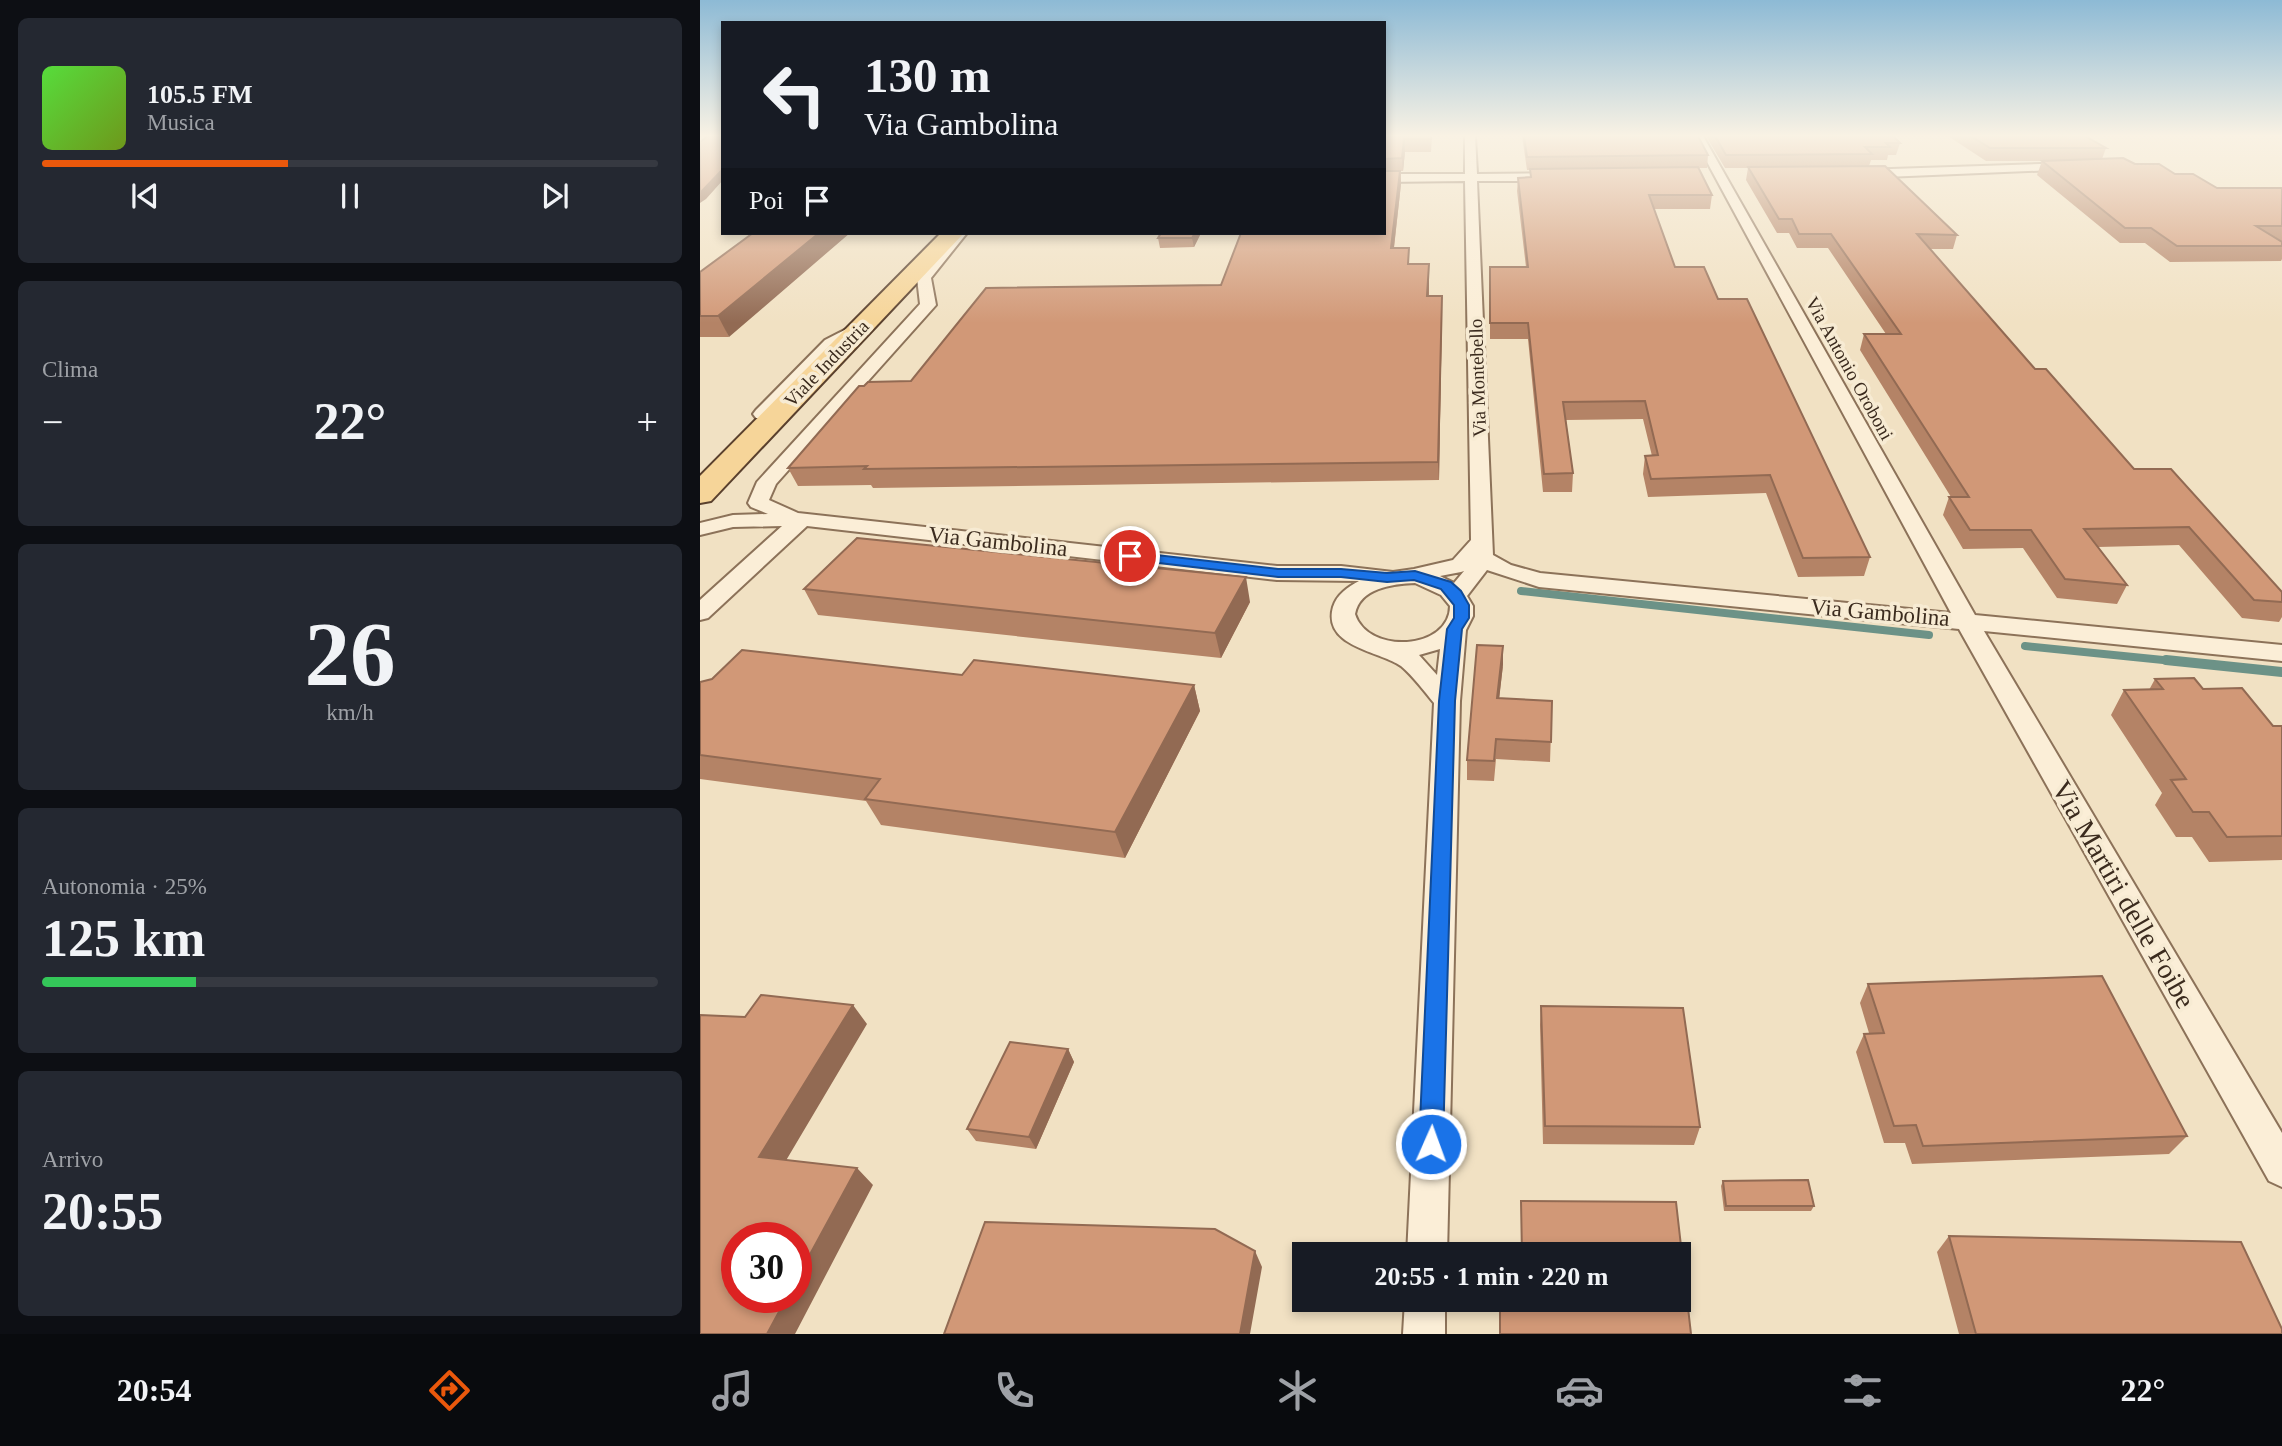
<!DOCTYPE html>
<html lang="it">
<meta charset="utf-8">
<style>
body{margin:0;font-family:Georgia,serif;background:#242831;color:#f1f3f6;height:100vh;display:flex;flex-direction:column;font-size:26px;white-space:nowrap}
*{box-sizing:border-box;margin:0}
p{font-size:23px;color:#9ea1a6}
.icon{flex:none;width:38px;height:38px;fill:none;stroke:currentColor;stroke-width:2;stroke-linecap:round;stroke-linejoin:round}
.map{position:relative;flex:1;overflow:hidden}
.panel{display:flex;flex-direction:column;gap:18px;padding:18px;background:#0d0f14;width:700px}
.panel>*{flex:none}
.guide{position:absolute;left:21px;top:21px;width:665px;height:214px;border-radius:0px;box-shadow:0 4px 10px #0003;background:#171b24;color:#f1f3f6;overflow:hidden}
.speed{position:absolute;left:21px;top:1222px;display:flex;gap:14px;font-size:35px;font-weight:700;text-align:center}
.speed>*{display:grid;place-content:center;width:91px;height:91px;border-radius:50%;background:#171b24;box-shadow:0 4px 10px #0003;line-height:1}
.speed .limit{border:10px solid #d22;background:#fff;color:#111}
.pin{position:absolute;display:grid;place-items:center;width:60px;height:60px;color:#fff;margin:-30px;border:4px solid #fff;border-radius:50%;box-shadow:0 2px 7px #0007}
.me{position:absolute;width:77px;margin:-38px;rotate:2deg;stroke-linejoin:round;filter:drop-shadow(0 0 5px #0008)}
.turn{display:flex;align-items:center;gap:24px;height:147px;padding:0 28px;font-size:32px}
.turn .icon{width:91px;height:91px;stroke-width:2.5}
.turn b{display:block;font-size:49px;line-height:60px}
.then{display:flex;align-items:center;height:66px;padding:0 28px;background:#0003;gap:14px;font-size:26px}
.big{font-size:52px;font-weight:600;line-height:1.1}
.panel .widget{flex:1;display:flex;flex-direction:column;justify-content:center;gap:10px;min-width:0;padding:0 24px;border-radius:10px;background:#242831}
.panel .dial{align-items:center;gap:0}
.dial b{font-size:91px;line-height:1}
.song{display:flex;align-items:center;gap:21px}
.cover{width:84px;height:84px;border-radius:10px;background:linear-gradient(135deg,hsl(110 70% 55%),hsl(80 70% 35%))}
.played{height:7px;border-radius:4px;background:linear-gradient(90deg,#ea580c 40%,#363941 40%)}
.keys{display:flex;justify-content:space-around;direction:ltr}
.heat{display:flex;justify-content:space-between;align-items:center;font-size:38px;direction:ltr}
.charge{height:10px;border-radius:5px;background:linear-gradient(90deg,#34c759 25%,#363941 0)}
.trip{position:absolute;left:592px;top:1242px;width:399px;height:70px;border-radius:0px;background:#171b24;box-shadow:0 4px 10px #0003;font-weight:600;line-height:70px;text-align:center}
.dock{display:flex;height:112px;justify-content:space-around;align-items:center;background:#090b0e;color:#9ea1a6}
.dock .icon{width:49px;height:49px}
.dock .active{color:#ea580c}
.dock b{font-size:32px;color:#f1f3f6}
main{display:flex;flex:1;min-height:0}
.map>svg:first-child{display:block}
</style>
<main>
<section class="panel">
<div class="widget">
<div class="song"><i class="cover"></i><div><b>105.5 FM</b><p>Musica</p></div></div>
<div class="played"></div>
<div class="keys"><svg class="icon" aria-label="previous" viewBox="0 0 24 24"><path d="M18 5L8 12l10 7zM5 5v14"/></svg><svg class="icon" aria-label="pause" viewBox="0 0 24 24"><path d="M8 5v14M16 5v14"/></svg><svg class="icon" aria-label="next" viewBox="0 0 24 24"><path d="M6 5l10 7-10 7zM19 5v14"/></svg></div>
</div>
<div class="widget"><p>Clima</p>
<div class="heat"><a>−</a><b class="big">22°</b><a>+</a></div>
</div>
<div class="widget dial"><b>26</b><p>km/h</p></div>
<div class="widget"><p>Autonomia · 25%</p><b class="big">125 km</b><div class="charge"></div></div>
<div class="widget"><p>Arrivo</p><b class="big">20:55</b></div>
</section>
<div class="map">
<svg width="1582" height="1334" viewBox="0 0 1582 1334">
<rect width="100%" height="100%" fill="#f1e1c3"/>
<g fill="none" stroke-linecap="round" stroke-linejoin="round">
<path stroke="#6c9287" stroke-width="8" d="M821 591 1229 635
M1325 646 1483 662"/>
<path stroke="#6c9287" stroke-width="10" d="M1466 660 1582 672"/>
<defs>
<path id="minor" d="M765 136H775L777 174 862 173 868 177 862 181H777L793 555 811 565 840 573 1251 613 993 136H1003L1275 615 1582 645V661L1284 631 1582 1133V1187L1569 1181 1259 629 839 587 787 570 767 596 773 606V616L766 630 760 701 747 1255H707L734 703C724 691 713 676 701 666 680 651 622 647 633 607 637 594 648 587 659 581L577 580 107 526 8 618 0 620V600L82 526 33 527 0 535V523L33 515 68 514 51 507 48 503 57 482 220 304 217 278 253 233H267L231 278 236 305 76 484 69 500 98 513 577 566H641L693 572 714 569 753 560 771 540 765 181 684 182V174H765ZM764 571 754 583 740 576 761 572ZM715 583 741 595 750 606C750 650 668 655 655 614 660 588 692 584 715 583ZM740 649 737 675 719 655Z
M1373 163 1379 167 1377 169 1161 178 1155 174 1161 170Z
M160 322 168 327 166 330 137 346 68 418H56L53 414 56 410 125 340Z
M705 1300H745V1334H703Z"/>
<path id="primary" d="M241 233H264L11 501 0 503V476Z"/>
</defs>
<use href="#minor" stroke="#8c7259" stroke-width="4"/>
<use href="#primary" stroke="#5a402d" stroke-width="4"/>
<use href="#minor" fill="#fbeed7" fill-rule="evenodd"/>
<use href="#primary" fill="#f6d599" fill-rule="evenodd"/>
</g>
<path fill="#b48366" d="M684 136H732L731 152H705L703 171H701V184L694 248 710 264 729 279V296L742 312 739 480 173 488 171 485 98 486 88 468 211 381 684 233Z
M822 136H998L1008 155 1007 168H998L1012 195 1010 209H954L975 267 1018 299 1170 557 1164 576 1098 577 1066 493 948 497 943 474 945 456H952L943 419 866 420 873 473 872 492H843L828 339H790V267H826L817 191 818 178 830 177V170H827Z
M1006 136H1193L1200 143 1196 155H1188L1187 160H1171L1169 166 1257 235 1253 249H1230L1335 369 1434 469 1582 592V617L1579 622 1542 618 1479 545 1398 547 1427 585 1417 604 1357 598 1323 548 1263 549 1243 515 1249 497H1251L1160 350 1164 334H1186L1128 248H1097L1089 233H1077L1046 180 1048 168H1025Z
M1248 136H1385L1406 148 1402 159 1435 164 1475 174 1517 188H1582V241H1580L1582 242V259L1581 261 1470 262 1445 243H1420L1337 175 1342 161H1347H1286Z
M461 233H501L494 247 460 248 458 238Z
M0 272 29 337H0Z
M104 589 550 602 521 658 118 615Z
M803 665 799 698 852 701 850 762 796 759 794 781 767 780V760Z
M262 675 494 685 500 711 425 858 181 825 166 801 0 779V682Z
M1455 679 1503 689 1573 726H1582V860L1509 862 1492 837H1476L1455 805 1462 793 1411 715 1424 690H1449Z
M1168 984 1487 1136 1469 1154 1212 1164 1205 1143H1184L1156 1052 1164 1034 1169 1033 1160 1003Z
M841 1006 1000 1127 994 1145 843 1144 840 1025Z
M368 1049 374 1062 336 1149 276 1141 267 1129Z
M1023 1181 1114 1206 1111 1211H1024L1021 1186Z
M1249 1236 1582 1334H1259L1237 1252Z"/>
<path fill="#926a53" d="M704 139 705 152 703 171 702 158Z
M23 169V180L6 199 0 203V193Z
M700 171 701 184 692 264 691 248Z
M119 233H150L29 337 18 316Z
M495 233H501L494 247 492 238Z
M729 264V279L728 312 727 296Z
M742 296V312L739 480 738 462Z
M546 577 550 602 521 658 515 633Z
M803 646V665L797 718V698Z
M494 685 500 711 425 858 415 832Z
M153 1005 167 1024 78 1174 59 1157Z
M368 1049 374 1062 336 1149 329 1137Z
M157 1168 173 1185 95 1334H67L87 1297H96V1280Z
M555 1251 562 1267 550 1334H540Z"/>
<path fill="#d19877" stroke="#926a53" stroke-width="2" d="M8 136H23V169L0 193V142Z
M684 136H731V139H704L702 158 684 159Z
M824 136H998L1008 155 827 157Z
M1015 136H1193L1200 143H1186L1190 147H1165L1172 154 1026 155Z
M1271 136H1385L1406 148H1290Z
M1423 158 1435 164H1459L1475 174H1493L1517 188H1582V226H1556L1582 242V246H1477L1451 228H1425L1342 161Z
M1185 166 1257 235 1217 234 1335 369H1346L1434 469H1471L1582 592V602L1554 600 1489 527 1384 529 1427 585 1365 579 1331 530H1270L1249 497H1269L1164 334H1201L1131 234H1099L1092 219H1079L1048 167Z
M998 167 1012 195H949L975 267H1004L1018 299H1047L1170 557 1103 558 1070 475 951 479 945 456 958 455 945 401 863 402 873 473 844 474 828 323H790V267H828L818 178 831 177 830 169Z
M684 171H700L691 248H709L708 264H729L727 296H742L738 462 164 469 167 466 88 468 159 386H164L168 382 211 381 286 288 521 285 541 233H684Z
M53 233H119L18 316H0V272Z
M461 233H495L492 238H458Z
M157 538 546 577 515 633 104 589Z
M777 645 803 646 797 698 852 701 851 742 796 739 794 761 767 760Z
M42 650 262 675 274 660 494 685 415 832 165 799 180 779 0 755V682L12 679Z
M1494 678 1503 689 1542 688 1573 726H1582V836L1527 837 1509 812H1493L1471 780 1486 779 1424 690 1463 689 1455 679Z
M1402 976 1487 1136 1223 1146 1216 1125 1194 1126 1164 1034 1184 1033 1168 984Z
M61 995 153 1005 59 1157 157 1168 96 1280V1237H37V1297H87L67 1334H0V1015L45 1017Z
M841 1006 983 1008 1000 1127 845 1126Z
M310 1042 368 1049 329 1137 267 1129Z
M1108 1180 1114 1206H1026L1023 1181Z
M821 1201 976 1202 991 1334H800V1300H978V1255H822Z
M285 1222 515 1229 555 1251 540 1334H244Z
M1249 1236 1541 1242 1582 1329V1334H1276Z"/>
<linearGradient id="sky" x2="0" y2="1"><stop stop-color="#8dbad5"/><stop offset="0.42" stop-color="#f9f2e4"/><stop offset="1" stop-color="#f9f2e4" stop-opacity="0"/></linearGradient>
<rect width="1582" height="323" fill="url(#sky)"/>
<path fill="#1a73e8" stroke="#114b97" stroke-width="2" d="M430 552 578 569H641L687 573 715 571 751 582 761 591 769 605V618L762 629 755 701 743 1144 739 1152 731 1156 723 1152 719 1144 739 701 747 629 754 618V605L741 589 714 580 687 582 641 577H578L425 559V553Z"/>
<g text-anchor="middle" stroke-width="7" stroke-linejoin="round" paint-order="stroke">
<g font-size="19" fill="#3b2b1e" stroke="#f7ebd3">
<text transform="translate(126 363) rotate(-46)" y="7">Viale Industria</text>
<text transform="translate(1150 368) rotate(61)" y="7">Via Antonio Oroboni</text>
<text transform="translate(777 378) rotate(-92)" y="7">Via Montebello</text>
</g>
<g font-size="23" fill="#3b2b1e" stroke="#f7ebd3">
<text transform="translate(298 541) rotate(6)" y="8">Via Gambolina</text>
<text transform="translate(1180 612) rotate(5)" y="8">Via Gambolina</text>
</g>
<g font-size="28" fill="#3b2b1e" stroke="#f7ebd3">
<text transform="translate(1424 894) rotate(60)" y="10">Via Martiri delle Foibe</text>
</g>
</g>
</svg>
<div class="speed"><div class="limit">30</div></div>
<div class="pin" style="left:430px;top:556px;background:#d93025"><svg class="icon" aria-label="arrive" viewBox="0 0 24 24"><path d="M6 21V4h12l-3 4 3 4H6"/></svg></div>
<svg class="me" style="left:731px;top:1144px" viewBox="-20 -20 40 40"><circle r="17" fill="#1a73e8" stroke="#fff" stroke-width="3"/><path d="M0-11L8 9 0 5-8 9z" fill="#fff"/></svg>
<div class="trip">20:55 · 1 min · 220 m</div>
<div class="guide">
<div class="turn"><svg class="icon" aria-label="left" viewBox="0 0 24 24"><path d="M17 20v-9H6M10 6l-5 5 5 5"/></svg><div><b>130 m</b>Via Gambolina</div></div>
<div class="then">Poi<svg class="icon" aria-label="arrive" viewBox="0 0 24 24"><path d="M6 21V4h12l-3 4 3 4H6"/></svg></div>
</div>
</div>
</main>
<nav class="dock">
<b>20:54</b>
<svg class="icon active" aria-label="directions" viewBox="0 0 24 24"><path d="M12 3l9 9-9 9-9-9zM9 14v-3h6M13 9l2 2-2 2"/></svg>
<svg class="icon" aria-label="music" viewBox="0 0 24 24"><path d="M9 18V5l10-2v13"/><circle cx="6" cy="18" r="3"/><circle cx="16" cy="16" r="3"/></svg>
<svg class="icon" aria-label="phone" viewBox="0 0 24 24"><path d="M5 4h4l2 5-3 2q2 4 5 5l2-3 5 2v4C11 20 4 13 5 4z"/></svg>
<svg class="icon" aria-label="climate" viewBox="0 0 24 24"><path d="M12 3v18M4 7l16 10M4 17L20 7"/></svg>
<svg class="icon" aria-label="car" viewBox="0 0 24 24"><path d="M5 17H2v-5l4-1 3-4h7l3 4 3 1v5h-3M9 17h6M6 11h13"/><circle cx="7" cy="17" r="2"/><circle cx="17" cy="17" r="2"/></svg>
<svg class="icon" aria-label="filters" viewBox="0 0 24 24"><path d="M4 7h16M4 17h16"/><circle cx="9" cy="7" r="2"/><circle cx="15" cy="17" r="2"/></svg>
<b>22°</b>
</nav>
